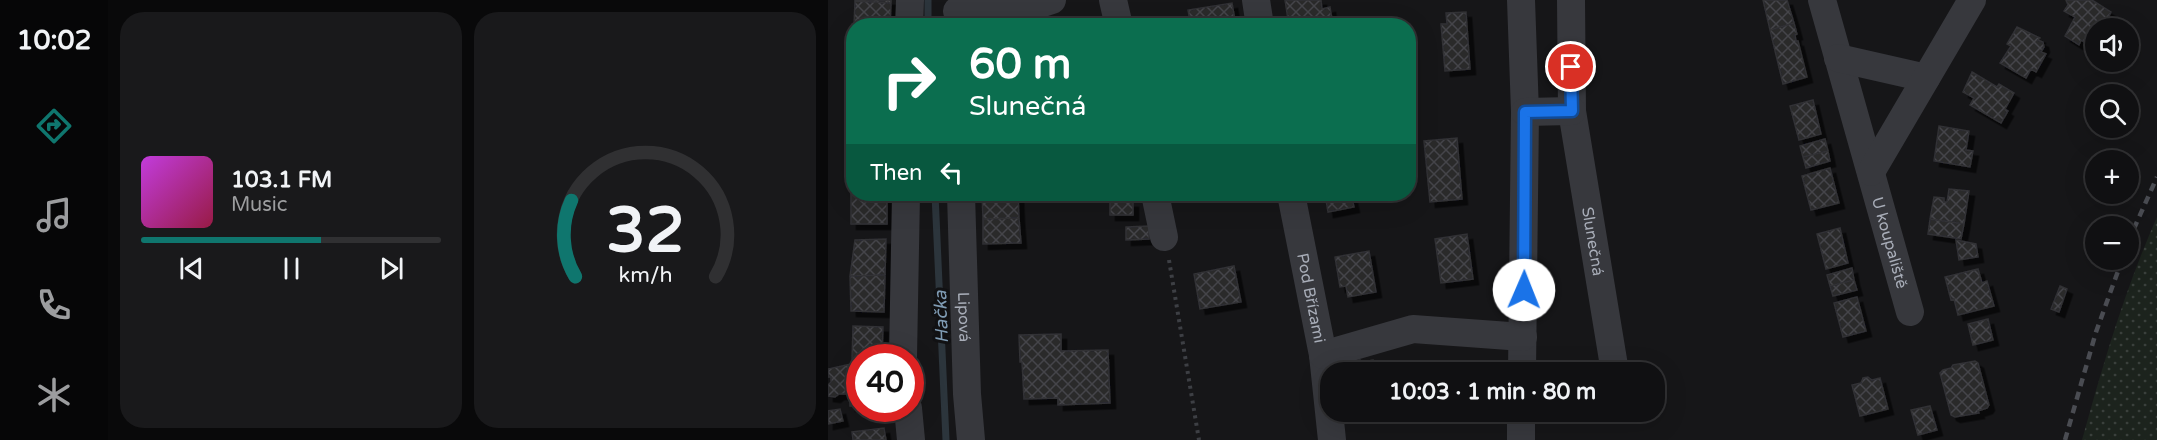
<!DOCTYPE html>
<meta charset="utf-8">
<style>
body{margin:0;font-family:"Varela Round",sans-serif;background:#19191b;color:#f1f3f6;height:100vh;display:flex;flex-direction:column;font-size:22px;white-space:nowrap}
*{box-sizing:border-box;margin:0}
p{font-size:20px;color:#9c9d9f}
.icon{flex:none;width:33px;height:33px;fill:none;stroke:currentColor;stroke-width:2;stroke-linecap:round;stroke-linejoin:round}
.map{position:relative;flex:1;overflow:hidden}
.panel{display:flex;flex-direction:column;gap:12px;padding:12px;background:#09090a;width:720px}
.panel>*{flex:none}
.hud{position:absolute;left:18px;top:18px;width:570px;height:183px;border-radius:24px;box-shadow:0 6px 24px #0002,0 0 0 2px #303032;background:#0b6e4f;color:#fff;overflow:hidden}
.controls{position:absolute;left:1257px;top:18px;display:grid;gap:12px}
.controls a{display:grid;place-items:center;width:54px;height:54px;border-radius:50%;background:#101012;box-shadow:0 6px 24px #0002,0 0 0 2px #303032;font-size:30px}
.speed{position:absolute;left:18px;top:344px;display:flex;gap:12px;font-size:30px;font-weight:700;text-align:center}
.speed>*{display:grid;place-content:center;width:78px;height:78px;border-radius:50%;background:#101012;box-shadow:0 6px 24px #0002,0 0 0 2px #303032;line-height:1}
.speed .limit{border:9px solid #d22;background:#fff;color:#111}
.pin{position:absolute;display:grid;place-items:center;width:51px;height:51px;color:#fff;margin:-26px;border:3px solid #fff;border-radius:50%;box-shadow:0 2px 6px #0007}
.me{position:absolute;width:66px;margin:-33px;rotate:1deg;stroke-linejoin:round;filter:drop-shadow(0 0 4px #0008)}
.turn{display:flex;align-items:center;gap:21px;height:126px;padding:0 24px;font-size:27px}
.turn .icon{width:78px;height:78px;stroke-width:2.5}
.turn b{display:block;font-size:42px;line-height:51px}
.then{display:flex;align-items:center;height:57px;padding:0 24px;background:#0003;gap:12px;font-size:22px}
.panel .widget{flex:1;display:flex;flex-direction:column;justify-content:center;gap:9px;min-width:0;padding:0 21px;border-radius:24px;background:#19191b}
.panel .dial{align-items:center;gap:0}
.dial svg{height:156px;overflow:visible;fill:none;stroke:#303032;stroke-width:7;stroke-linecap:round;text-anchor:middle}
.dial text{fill:#f1f3f6;stroke:none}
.song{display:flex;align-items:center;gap:18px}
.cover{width:72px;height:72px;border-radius:9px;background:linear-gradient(135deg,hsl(290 70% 55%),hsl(340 70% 35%))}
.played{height:6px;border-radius:3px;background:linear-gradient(90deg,#0f766e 60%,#303032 60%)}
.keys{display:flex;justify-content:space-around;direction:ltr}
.panel .tiles{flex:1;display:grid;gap:12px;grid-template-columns:repeat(2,1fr)}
.trip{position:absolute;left:492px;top:362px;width:345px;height:60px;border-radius:24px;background:#101012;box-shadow:0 6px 24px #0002,0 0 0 2px #303032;font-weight:700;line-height:60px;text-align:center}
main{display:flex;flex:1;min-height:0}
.menu{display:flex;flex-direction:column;width:108px;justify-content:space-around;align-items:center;background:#060607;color:#9c9d9f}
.menu .icon{width:42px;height:42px}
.menu .active{color:#0f766e}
.menu b{font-size:27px;color:#f1f3f6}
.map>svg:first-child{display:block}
</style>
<main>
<nav class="menu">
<b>10:02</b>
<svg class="icon active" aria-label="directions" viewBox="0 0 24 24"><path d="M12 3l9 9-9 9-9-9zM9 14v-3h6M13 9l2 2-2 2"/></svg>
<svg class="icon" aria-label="music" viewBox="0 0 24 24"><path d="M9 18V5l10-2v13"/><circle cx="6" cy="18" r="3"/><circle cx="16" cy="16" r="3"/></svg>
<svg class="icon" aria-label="phone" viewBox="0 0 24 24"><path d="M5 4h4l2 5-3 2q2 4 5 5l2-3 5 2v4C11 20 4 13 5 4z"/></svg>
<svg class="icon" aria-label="climate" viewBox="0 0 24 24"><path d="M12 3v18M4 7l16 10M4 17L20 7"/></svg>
</nav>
<section class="panel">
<div class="tiles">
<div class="widget">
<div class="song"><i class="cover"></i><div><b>103.1 FM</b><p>Music</p></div></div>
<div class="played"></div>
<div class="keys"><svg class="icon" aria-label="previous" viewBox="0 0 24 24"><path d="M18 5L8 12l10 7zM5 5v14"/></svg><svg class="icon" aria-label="pause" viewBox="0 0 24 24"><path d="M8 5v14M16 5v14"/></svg><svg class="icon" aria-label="next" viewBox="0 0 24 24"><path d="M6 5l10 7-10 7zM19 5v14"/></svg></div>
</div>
<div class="widget dial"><svg viewBox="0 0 100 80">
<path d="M14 69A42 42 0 1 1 86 69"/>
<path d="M14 69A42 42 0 0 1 12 30" stroke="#0f766e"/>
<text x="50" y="56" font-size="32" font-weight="700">32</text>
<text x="50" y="72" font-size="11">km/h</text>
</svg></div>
</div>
</section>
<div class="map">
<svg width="1329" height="440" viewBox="0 0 1329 440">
<defs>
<pattern id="grass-dots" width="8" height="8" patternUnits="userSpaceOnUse" patternTransform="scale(1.5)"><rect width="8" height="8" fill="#1c231d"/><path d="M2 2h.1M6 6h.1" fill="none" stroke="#3a403c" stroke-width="1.8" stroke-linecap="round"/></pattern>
<pattern id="building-cross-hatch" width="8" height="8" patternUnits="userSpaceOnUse" patternTransform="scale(1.5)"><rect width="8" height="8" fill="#29292c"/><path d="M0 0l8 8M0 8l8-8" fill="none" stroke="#454548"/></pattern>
<filter id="shadow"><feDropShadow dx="5.5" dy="5.5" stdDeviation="0" flood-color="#0009"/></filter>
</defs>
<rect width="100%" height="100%" fill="#161618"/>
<path fill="url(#grass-dots)" d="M1329 217V440H1254C1275 364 1297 289 1329 217Z"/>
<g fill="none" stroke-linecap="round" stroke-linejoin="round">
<path stroke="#2c353c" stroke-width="7" d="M100 0V26
M107 194 118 440"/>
</g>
<path fill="url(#building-cross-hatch)" stroke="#303034" stroke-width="1.5" filter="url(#shadow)" d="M27 0H63V3L27 1Z
M457 0H493L494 9 502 7 505 26H461Z
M935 0H959L966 23 942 30Z
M1238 0H1264L1283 12 1281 16 1283 20 1279 28H1266L1258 43 1253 40 1251 45 1237 36 1247 17 1236 11 1240 5Z
M27 1 63 3 62 26H26Z
M404 3 408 26H363L360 10Z
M638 12 642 69 617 71 613 24H619L618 13Z
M966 23 969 34 967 35 968 41H970L979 77 955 84 942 30Z
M1189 27 1212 38 1210 40 1215 42 1216 47 1213 52 1218 54 1208 72 1203 69 1198 78 1172 63 1183 46 1179 44Z
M24 56H26V90H24Z
M1144 72 1169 87 1171 84 1186 93 1177 109 1180 111 1173 123 1142 105 1146 98 1135 92Z
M24 90H26V137H24Z
M985 100 993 134 971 140 962 106Z
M1111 126 1141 131 1138 150 1145 151 1142 167 1106 161Z
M629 138 634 199 602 202 596 141Z
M997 139 1000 151 975 157 972 146Z
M1000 151 1002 161 978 168 975 157Z
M23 154H26V189H23Z
M1002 168 1011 203 983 210 974 176Z
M23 189H26V194H59V224H23Z
M1121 189 1141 191 1136 224 1102 219 1106 197 1116 198V202H1119Z
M154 194H190L191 218 155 219Z
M497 194H523L526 207 500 212Z
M282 202H305V215H282Z
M191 218 193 243 155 244V219Z
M1102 219 1136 224 1133 239 1100 234Z
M321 226V239L298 240V227Z
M1012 228 1020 263 998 269 989 234Z
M639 234 645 279 613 283 607 239Z
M58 239 57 275 22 276 27 240Z
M1128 240 1148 244 1150 257 1131 260Z
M541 251 548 292 520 297 518 286 512 287 507 257Z
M406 266 413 302 372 309 366 274Z
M1024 268 1026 280 1002 286 999 275Z
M1150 269 1154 283 1159 281 1166 306 1130 315 1126 299 1123 300 1117 277Z
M57 275 56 312 23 311 22 276Z
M1026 280 1029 290 1005 296 1002 286Z
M1232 286 1239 289 1231 312 1223 309Z
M1029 297 1038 331 1015 337 1006 303Z
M1160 319 1165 340 1145 345 1140 324Z
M25 326 55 327 54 357H32V361L24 360Z
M233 334V351L280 350 282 403 230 405V398L196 399 194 362H192L191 335Z
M24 360 32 361V406H22V394H11L7 397 0 396V385L3 382V377H0V369L23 364Z
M532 360V363L545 360 547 372H518L516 365 521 364V362Z
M1147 361 1150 363 1161 405 1159 408 1150 411 1151 413 1127 417 1123 415 1112 373 1115 370 1123 368 1125 365Z
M1040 377 1044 380 1052 378 1060 409 1032 416 1024 385 1033 383 1035 378Z
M1102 406 1109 430 1090 435 1083 410Z
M12 409 15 421 0 424V411Z
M56 428 58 440H25L24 432Z"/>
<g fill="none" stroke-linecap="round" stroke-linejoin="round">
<path stroke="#3d3f44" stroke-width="4" stroke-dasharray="3 4.5" stroke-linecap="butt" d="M341 260 371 440"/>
<g stroke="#37383d" stroke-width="28">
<path d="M285 0 291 26"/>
<path d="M428 0 432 26"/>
<path d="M693 0 697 112 694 372"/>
<path id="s1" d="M743 0 744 111 787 372"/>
<path id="s2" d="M994 0 1082 312"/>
<path d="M129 11 215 3 224 0"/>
<path d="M81 26 82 0"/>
<path d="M1010 58 1098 78"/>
<path d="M697 112 744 111"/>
<path d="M1043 172 1144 0"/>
<path id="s3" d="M133 194 139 394 143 440"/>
<path d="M327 194 336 237"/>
<path id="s4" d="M463 194 495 355 504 440"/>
<path d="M495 355 585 329 695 337"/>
<path d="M75 357 78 194"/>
<path d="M80 408 83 440"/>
<path d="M693 440V411"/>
</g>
<path stroke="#4a4c52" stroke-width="4.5" stroke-dasharray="8 6" stroke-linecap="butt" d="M1300 242 1329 177
M1237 440 1268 332 1294 260"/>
</g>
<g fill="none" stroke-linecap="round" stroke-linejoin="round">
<defs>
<path id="route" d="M696 290 697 112 744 111 743 67"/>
</defs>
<use href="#route" stroke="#114b97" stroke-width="15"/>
<use href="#route" stroke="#1a73e8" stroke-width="10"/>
</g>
<g text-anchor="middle" stroke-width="6" stroke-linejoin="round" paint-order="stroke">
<g font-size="16" fill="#a8adb8" stroke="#111113">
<text dy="6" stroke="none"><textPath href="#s1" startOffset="243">Slunečná</textPath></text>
<text dy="6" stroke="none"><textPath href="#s2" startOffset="252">U koupaliště</textPath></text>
<text dy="6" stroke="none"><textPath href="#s4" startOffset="106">Pod Břízami</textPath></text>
<text dy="6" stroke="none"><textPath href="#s3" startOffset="123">Lipová</textPath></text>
</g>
<g font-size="18" font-style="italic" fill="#7f9bb3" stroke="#111113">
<text transform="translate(113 317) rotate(-92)" y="6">Hačka</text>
</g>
</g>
</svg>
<div class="controls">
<a><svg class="icon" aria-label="sound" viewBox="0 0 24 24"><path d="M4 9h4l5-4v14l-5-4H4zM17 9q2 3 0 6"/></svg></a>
<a><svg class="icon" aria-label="search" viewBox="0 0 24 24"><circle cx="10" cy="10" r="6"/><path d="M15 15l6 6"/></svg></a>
<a>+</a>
<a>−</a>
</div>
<div class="speed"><div class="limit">40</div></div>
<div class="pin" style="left:743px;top:67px;background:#d93025"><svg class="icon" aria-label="arrive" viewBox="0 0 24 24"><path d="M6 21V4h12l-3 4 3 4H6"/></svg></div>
<svg class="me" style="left:696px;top:290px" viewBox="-20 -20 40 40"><circle r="19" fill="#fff"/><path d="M0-13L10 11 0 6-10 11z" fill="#1a73e8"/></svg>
<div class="trip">10:03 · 1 min · 80 m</div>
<div class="hud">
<div class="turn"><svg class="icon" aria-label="right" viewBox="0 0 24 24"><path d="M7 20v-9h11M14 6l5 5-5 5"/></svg><div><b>60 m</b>Slunečná</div></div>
<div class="then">Then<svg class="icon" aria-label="left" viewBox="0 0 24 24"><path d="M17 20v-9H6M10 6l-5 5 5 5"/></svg></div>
</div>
</div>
</main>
